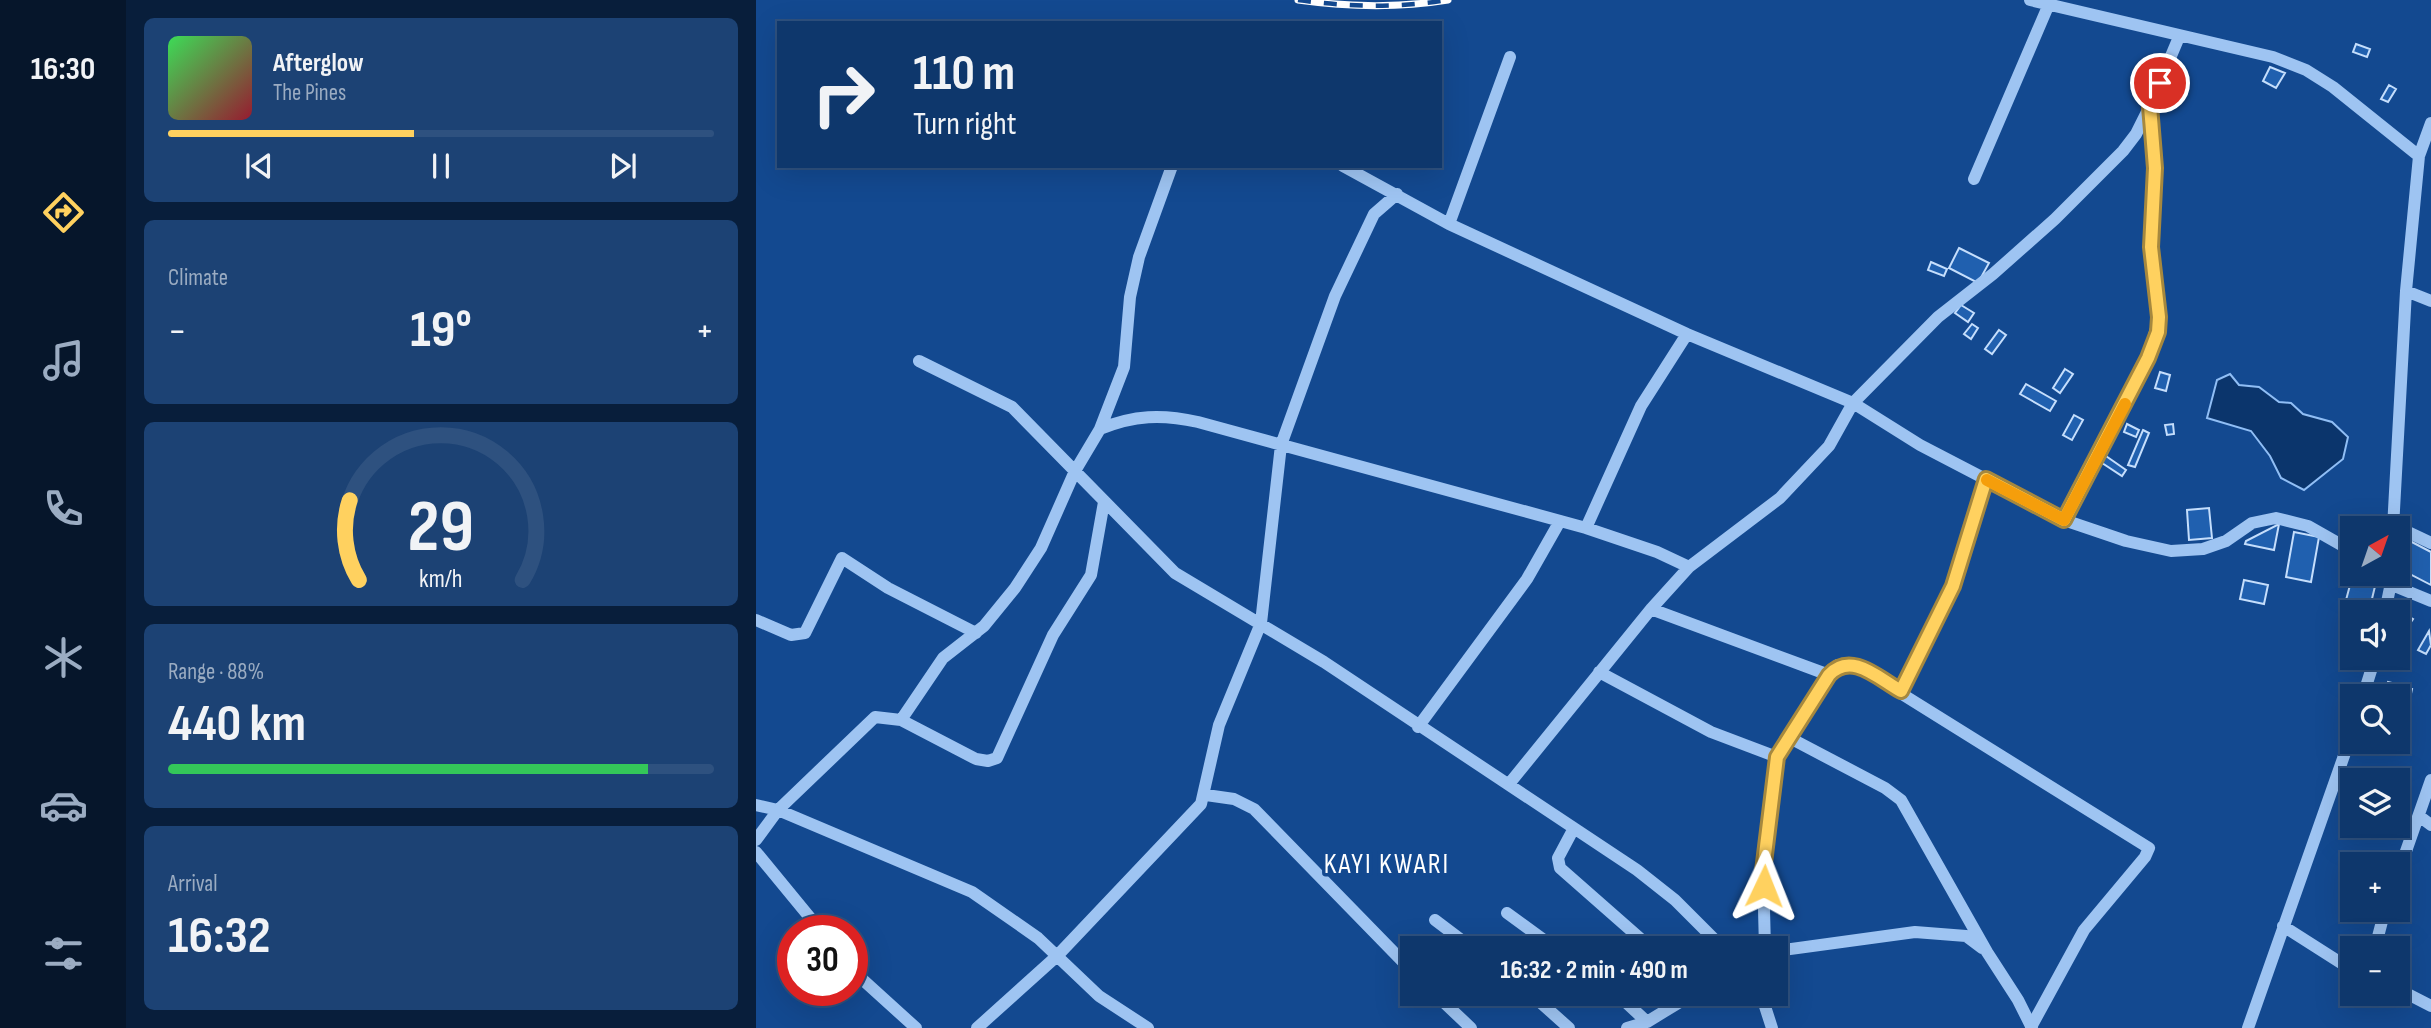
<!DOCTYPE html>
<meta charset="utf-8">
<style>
body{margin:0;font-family:"Sofia Sans Condensed",sans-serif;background:#1c4274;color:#f1f3f6;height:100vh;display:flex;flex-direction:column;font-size:26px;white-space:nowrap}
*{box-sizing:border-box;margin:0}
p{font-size:23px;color:#9bacc2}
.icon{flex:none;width:38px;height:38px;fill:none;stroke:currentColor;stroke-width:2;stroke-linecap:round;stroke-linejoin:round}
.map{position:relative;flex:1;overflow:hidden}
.details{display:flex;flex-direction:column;gap:18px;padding:18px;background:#081e3b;width:630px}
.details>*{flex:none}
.hud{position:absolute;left:21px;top:21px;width:665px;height:147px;border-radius:0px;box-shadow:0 7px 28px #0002,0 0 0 2px #2e517f;background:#0e376c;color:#f1f3f6;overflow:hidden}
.needle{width:46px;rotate:40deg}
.buttons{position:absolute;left:1584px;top:516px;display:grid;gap:14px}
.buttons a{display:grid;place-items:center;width:70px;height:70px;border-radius:0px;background:#0e376c;box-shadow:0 7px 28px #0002,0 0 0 2px #2e517f;font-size:35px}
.speed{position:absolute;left:21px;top:915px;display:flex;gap:14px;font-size:35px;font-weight:700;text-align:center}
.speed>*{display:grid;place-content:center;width:91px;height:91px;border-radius:50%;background:#0e376c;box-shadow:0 7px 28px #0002,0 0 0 2px #2e517f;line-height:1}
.speed .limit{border:10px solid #d22;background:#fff;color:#111}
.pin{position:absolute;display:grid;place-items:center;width:60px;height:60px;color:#fff;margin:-30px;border:4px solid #fff;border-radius:50%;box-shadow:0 2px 7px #0007}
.me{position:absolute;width:77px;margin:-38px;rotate:2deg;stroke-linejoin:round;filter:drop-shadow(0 0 5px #0008)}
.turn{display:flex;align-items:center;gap:24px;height:147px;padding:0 21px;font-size:32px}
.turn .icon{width:91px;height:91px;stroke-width:2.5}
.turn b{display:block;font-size:49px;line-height:60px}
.big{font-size:52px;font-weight:700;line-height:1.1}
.details .widget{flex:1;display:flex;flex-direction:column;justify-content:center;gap:10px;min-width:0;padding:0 24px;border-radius:10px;background:#1c4274}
.details .dial{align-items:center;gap:0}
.dial svg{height:182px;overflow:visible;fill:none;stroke:#2e517f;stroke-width:7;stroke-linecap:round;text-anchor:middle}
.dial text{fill:#f1f3f6;stroke:none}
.song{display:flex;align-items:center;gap:21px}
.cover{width:84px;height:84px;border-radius:10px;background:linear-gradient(135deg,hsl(130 70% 55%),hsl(350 70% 35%))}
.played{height:7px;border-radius:4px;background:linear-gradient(90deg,#ffd15f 45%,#2e517f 45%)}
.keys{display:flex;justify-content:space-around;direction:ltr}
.heat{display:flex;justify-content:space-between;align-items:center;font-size:38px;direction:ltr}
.charge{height:10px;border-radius:5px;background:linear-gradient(90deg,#34c759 88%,#2e517f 0)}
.trip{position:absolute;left:644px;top:936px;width:388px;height:70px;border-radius:0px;background:#0e376c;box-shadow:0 7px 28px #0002,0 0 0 2px #2e517f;font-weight:700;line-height:70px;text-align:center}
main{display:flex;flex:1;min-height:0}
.dock{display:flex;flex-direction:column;width:126px;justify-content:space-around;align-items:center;background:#06162b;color:#9bacc2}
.dock .icon{width:49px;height:49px}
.dock .on{color:#ffd15f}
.dock b{font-size:32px;color:#f1f3f6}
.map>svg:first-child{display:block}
</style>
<main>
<nav class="dock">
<b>16:30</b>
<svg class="icon on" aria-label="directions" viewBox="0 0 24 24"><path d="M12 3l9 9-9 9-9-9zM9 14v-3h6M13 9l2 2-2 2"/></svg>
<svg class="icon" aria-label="music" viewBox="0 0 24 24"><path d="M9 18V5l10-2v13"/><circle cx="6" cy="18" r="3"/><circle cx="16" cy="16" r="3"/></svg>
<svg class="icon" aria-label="phone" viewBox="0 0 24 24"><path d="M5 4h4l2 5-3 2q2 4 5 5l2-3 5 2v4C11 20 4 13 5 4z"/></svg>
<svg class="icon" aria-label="climate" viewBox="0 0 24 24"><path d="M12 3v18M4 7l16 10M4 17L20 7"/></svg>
<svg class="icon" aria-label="car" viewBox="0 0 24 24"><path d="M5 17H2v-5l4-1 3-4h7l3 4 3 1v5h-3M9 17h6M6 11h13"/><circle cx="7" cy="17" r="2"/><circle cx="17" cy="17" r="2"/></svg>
<svg class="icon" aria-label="filters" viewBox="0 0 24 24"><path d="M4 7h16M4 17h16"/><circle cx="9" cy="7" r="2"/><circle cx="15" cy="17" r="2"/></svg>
</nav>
<section class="details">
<div class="widget">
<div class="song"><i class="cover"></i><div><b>Afterglow</b><p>The Pines</p></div></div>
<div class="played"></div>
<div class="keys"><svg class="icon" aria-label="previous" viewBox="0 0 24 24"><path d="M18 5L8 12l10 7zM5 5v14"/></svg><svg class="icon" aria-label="pause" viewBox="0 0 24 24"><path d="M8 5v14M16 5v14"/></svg><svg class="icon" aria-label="next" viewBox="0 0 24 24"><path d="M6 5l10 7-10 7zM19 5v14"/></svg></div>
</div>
<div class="widget"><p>Climate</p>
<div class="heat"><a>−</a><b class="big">19°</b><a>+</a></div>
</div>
<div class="widget dial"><svg viewBox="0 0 100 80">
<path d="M14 69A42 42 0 1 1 86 69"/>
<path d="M14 69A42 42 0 0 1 10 34" stroke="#ffd15f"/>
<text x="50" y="56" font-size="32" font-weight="700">29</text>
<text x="50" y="72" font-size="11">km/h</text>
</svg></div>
<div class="widget"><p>Range · 88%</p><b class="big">440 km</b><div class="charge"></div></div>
<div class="widget"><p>Arrival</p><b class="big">16:32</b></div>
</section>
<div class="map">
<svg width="1675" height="1028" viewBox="0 0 1675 1028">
<rect width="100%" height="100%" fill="#134990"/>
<path fill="#0b356c" stroke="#90bef5" stroke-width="2" d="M1474 374 1483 385 1503 387 1523 402 1535 403 1547 414 1576 422 1592 437 1587 459 1548 490 1525 478 1514 456 1495 431 1451 418 1461 380Z"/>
<path fill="#2060af" stroke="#c5defc" stroke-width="2" d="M1600 44 1614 49 1611 57 1597 52Z
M1514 67 1529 73 1520 88 1507 81Z
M1633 85 1640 89 1632 102 1625 99Z
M1203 248 1233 263 1222 283 1193 268Z
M1175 262 1191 269 1188 276 1172 270Z
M1205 305 1218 313 1212 322 1199 313Z
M1216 324 1222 328 1215 339 1208 334Z
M1243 330 1250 335 1236 354 1229 349Z
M1309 369 1317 374 1304 393 1297 388Z
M1404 372 1414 375 1410 391 1399 388Z
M1270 384 1300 401 1294 411 1264 394Z
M1318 415 1327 420 1316 440 1307 435Z
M1371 424 1383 430 1380 437 1368 432Z
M1417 424 1418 434 1411 435 1409 425Z
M1387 430 1393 433 1379 467 1372 465Z
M1347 454 1370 470 1366 476 1343 461Z
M1453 508 1456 538 1433 540 1431 510Z
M1523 524 1518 550 1489 544 1490 541Z
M1538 532 1563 537 1555 582 1530 577Z
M1652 540 1675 552V585L1642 568V561Z
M1597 574H1622L1614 607 1590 600Z
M1488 580 1512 585 1508 604 1484 599Z
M1647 613 1657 619 1648 632 1642 628Z
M1673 631 1675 645 1670 654 1662 650Z
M1632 682 1644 685 1642 692 1630 689Z
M1648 687 1656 689 1650 717 1642 715Z"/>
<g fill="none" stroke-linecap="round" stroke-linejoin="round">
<path stroke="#9ec4f2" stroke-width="12" d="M1274 0 1517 57 1550 70 1577 87 1663 156
M587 166 693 224 931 334 1097 403 1164 445 1308 520 1370 541 1415 551 1447 549 1470 541 1496 523 1520 518 1552 526 1596 551
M1218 179 1293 4
M693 224 754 57
M1650 291 1675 301
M163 361 256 407 419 573 568 662 881 870 919 900 967 948
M344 429C378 415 406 414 442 422L830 528 901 552 933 567
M1308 520 1392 358 1403 317 1395 247 1399 168 1394 106
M1637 525 1675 543
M830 528 885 406 931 334
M1637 528 1650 291 1663 156 1675 123
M1623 574 1636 585 1675 601
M895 609 1073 675
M1629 612 1636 578
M0 620 35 635 49 633 86 558 132 588 220 633
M843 672 955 732 1021 757
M1145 691 1197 586 1230 479
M1607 696 1619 658
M145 720 187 658 228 626 259 588 285 548 319 471 344 429 368 367 374 297 383 257 416 166
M662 727 771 579 804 521
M1032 737 1129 788 1145 800 1231 952 1262 1000 1276 1028
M753 784 895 609 933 567 1024 498 1073 446 1097 403 1182 317 1237 274 1299 219 1367 151 1380 134 1394 106 1423 37
M450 795 478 799 498 809 656 971
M0 805 22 810 216 892 282 938 343 996 392 1028
M1663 816 1675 825
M818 828 802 858 804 868 895 948
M0 840 22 810 119 717 145 720 220 759 232 761 241 758 297 635 335 575 348 502
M0 852 65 931
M1642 874 1675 780
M751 913 799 948
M679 920 716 948
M1527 926 1596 970
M1009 948 1007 871 1021 757 1073 675 1082 665 1101 666 1393 848 1389 857 1328 930 1275 1027
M1619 948 1629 910
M1020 951 1159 932 1210 936 1226 948
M96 970 160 1028
M1642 989 1675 1006
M679 994 715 1028
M775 994 813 1028
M861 994 891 1022
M1005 994 1016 1028
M221 1028 301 956 445 804 463 725 505 623 525 445 579 296 618 214 641 194
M871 1028 891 1022 937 994
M1492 1028 1596 733"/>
<defs>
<path id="rail" d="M542 0C592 7 643 8 692 0"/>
</defs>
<use href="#rail" stroke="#fff" stroke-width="7"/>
<use href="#rail" stroke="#134990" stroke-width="4.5" stroke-dasharray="13" stroke-linecap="butt"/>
</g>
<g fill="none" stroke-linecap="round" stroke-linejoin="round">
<defs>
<path id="route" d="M1008 886 1007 871 1021 757 1073 675C1095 651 1122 678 1145 691L1197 586 1230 479 1308 520 1392 358 1402 332 1403 317 1395 247 1399 168 1394 106 1404 83"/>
</defs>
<use href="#route" stroke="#a6883e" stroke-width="18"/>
<use href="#route" stroke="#ffd15f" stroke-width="12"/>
<path stroke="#f59e0b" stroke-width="12" d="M1231 480 1308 520 1369 404"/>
</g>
<g text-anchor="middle" stroke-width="7" stroke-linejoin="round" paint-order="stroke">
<g font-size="28" letter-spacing="2" fill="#fff" stroke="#134990">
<text x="631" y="873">KAYI KWARI</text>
</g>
</g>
</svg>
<div class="buttons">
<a><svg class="needle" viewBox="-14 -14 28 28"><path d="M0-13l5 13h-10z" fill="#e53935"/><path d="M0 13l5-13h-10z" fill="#9bacc2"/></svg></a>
<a><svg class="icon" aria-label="sound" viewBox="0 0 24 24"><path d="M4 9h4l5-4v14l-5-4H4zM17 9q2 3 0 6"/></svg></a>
<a><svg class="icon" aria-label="search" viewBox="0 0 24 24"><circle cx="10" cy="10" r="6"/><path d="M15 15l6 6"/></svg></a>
<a><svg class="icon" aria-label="layers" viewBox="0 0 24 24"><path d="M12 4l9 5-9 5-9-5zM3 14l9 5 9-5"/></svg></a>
<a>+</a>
<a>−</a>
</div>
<div class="speed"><div class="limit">30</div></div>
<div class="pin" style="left:1404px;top:83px;background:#d93025"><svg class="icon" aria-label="arrive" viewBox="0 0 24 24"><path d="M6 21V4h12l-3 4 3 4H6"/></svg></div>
<svg class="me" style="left:1008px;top:886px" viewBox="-20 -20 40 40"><path d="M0-17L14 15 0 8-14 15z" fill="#ffd15f" stroke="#fff" stroke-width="4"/></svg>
<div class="trip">16:32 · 2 min · 490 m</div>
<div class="hud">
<div class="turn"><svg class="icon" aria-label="right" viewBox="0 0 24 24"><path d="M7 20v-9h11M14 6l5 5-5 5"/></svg><div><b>110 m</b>Turn right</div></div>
</div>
</div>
</main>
